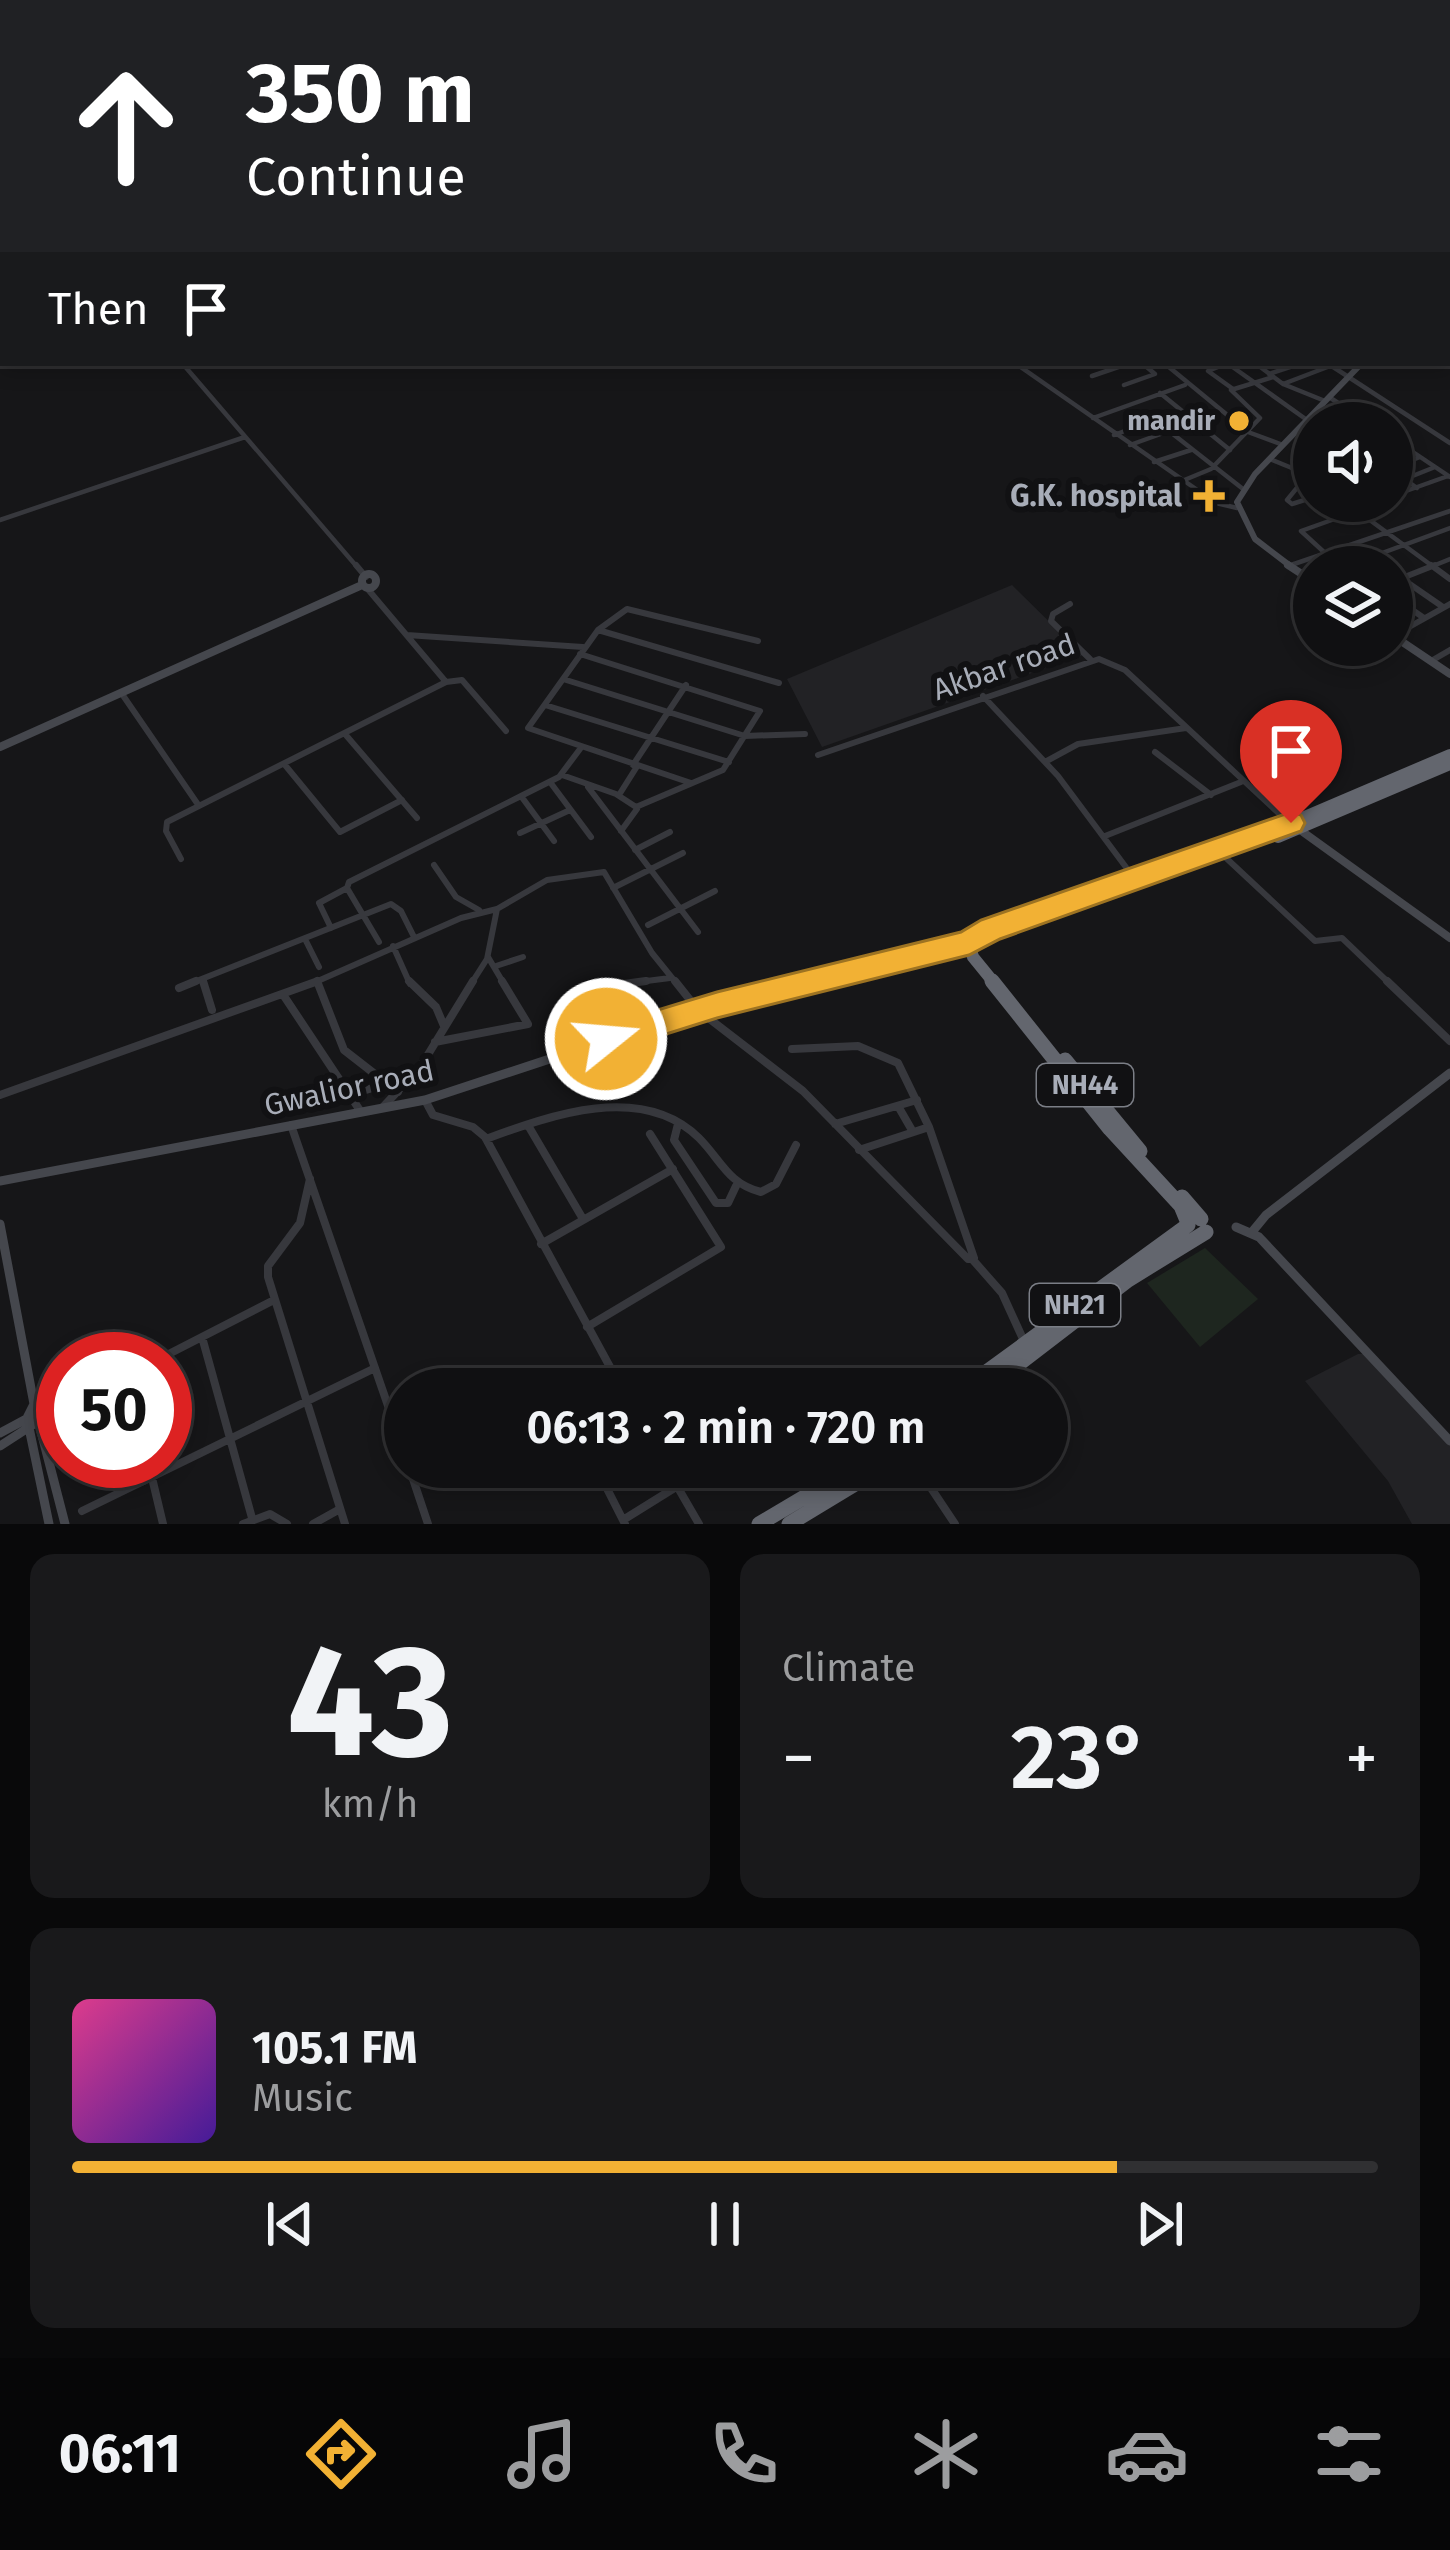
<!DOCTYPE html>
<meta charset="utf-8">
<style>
body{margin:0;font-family:"Fira Sans",sans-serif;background:#19191b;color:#f1f3f6;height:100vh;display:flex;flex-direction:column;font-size:45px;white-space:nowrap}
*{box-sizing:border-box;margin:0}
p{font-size:39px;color:#9c9d9f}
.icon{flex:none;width:66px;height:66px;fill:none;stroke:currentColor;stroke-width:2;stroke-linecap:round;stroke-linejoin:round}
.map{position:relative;height:1524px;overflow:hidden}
.panel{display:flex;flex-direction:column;gap:30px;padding:30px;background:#09090a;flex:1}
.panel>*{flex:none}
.top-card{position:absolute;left:0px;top:0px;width:1452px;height:366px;box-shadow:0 6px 18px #0003,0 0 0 3px #303032;background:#202124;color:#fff;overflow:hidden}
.controls{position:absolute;left:1293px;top:402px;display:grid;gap:24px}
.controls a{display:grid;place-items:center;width:120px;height:120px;border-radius:50%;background:#101012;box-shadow:0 6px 18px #0003,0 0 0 3px #303032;font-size:60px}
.speed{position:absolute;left:36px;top:1332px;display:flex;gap:24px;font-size:60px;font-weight:700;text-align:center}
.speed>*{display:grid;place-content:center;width:156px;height:156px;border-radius:50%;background:#101012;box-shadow:0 6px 18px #0003,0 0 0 3px #303032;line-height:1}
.speed .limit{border:18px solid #d22;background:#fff;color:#111}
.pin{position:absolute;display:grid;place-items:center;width:102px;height:102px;color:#fff;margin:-123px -51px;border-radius:50% 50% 50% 0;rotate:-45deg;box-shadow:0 0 12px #0007}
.pin .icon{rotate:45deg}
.me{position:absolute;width:132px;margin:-66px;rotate:73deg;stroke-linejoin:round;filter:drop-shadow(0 0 9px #0008)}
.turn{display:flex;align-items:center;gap:42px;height:252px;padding:0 48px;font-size:54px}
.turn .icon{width:156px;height:156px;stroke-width:2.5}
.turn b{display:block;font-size:84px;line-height:102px}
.then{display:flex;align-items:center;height:114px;padding:0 48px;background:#0003;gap:24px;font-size:45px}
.big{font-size:90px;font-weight:600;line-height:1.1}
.panel .tile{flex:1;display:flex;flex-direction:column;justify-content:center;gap:18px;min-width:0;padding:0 42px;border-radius:24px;background:#19191b}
.panel .dial{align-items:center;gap:0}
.dial b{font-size:156px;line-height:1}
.song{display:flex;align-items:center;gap:36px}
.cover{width:144px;height:144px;border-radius:18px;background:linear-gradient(135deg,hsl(330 70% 55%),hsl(260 70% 35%))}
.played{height:12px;border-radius:6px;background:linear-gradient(90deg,#f2b134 80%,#303032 80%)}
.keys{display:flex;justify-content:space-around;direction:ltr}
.heat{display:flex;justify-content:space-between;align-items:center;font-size:66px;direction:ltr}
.panel .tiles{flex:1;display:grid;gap:30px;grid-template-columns:1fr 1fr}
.tile:last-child{grid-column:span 2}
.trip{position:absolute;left:384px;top:1368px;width:684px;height:120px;border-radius:60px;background:#101012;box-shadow:0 6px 18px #0003,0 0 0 3px #303032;font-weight:600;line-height:120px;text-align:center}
.tab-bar{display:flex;height:192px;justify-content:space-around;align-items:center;background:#060607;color:#9c9d9f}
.tab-bar .icon{width:84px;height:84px}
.tab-bar .active{color:#f2b134}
.tab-bar b{font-size:54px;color:#f1f3f6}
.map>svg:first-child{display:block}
</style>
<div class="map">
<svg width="1450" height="1524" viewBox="0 0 1450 1524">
<rect width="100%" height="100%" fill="#161618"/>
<path fill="#222225" d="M1012 585 1083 655 822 747 787 679Z
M1358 1354H1364L1450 1445V1524H1412L1388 1481 1305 1381Z"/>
<path fill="#1e261f" d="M1205 1248 1258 1299 1200 1347 1147 1283Z"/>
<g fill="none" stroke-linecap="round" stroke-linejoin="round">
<path stroke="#37383d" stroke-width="3" d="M312 0H330
M382 0 399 3
M444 0 448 3
M564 0 575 3
M642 0 652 3
M1021 0 1026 3
M1091 0 1095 3
M1109 0 1114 3
M1130 0 1135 3
M1250 0 1256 3
M1336 0 1341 3
M924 1 931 0
M362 2H381
M399 2 412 0
M411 2 424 0
M1167 2 1182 0
M131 3 148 0
M182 3 196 0
M532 3 537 0
M548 3 552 0
M609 3 621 0
M707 3 721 0
M763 3 778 0
M800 3 821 0
M949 3 961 0
M1005 3 1011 0
M1142 3 1160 0
M1400 3 1417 0
M0 28 3 33
M0 111 3 116"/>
<path stroke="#37383d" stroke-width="4.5" d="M182 363 358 568
M1015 363 1216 503 1237 508
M1164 363 1248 432 1283 445
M1227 363 1307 420
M1228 363 1208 371 1233 389
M1255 363 1283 384
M1327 363 1450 443
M0 365 8 363
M1074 365 1079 363
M1269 374 1302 363
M1092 376 1130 363
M1124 385 1155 374 1142 363
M1160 393 1230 450
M1329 397 1369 423
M1325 401 1283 384 1338 363
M1315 414 1327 423
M1093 418 1185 385
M1155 420 1243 489
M1114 435 1181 410
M1392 438 1450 477
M1130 445 1169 431
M1270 459 1314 477
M1154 462 1191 450
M1314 467 1287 500 1292 504 1314 497
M1392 468 1420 457
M1392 470 1417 488
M1405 479 1435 467
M1182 481 1211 469 1260 418 1231 390 1273 377
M1392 496 1448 476
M1344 501 1435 568
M1352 507 1373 501
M0 520 245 437
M1325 553 1301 531 1357 511
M1291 565 1450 511
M1344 567 1450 528
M1428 568 1450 559"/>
<path stroke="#37383d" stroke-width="6" d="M356 565 366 577
M1431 565 1450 579
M1344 567 1350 565
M1401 578 1443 607
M1392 582 1435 565
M1392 596 1424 618
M1070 604 1053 614 1051 621 1090 659
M598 630 779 683
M407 635 583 647
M1393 636 1450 604
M1431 661 1450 650
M563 679 745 736 805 734
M446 682 462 680 506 731
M122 694 199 806
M983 696 1058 776 1134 878
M545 705 729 762
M345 734 417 818
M1155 752 1211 795
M818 755 1099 659 1125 670 1287 821
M1045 762 1078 744 1186 728
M285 765 340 832 402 800
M633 765 686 685
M562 775 616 794 636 807 723 770 760 711 580 654
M550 782 591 837
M691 783 528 728 598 630 627 609 758 641
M588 787 698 932
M619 795 636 768
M621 831 637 809
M520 833 570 810
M1105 836 1241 782
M554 841 521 796 559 777 580 749
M635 850 670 832
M1225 857 1315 941 1342 938 1390 984
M181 859 166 831 167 822 446 682 366 587
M434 865 456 897 479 910
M613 888 683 853
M648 925 715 891
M331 928 319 903 347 888
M305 939 319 967
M379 942 347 888 349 882 521 796
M393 946 410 984
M488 957 504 984
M496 966 523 957
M202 979 204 984
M189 984 391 904 401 911 414 937
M311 984 461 918 497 909 547 880 604 872 652 953 677 984
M471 984 487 959 497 909
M623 984 670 978"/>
<path stroke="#37383d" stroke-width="8" d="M203 981 212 1010
M317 981 344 1050 398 1092
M409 981 436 1007 444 1026
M675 981 698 1010 803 1091 968 1259 974 1258 929 1127 898 1063 858 1046 792 1049
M1387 981 1450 1041
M179 988 196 981
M284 996 361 1112
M565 1015 602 1012
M606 1039 601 987 646 981
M435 1042 528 1024 502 981
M0 1095 318 981
M349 1095 386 1084
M425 1100 433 1115 473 1127 485 1137 622 1389
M898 1106 913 1132
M383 1107 421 1066 473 981
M678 1124 674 1140 716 1203H728L736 1186
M835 1124 917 1100
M291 1125 405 1455
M529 1127 583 1219
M486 1139C551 1115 642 1082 699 1138 721 1160 728 1184 761 1192L776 1184 796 1145
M859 1150 929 1127
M310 1179 300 1223 268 1266V1277L345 1524
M541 1244 673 1169
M973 1260 1002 1293 1023 1339
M587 1327 721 1247 650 1134
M202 1337 252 1518
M159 1359 274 1300
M148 1461 163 1524
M409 1467 428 1524
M596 1467 625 1524
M666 1467 699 1524
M917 1467 955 1524
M82 1511 375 1368
M623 1520 676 1487
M243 1524 270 1514 287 1524
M313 1524 340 1509"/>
<path stroke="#45474d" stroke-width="4.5" d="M453 3 468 0"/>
<path stroke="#45474d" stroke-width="6" d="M1293 568 1255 539 1237 502 1255 474 1362 363"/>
<path stroke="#45474d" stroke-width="8" d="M1288 565 1314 582
M362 581a7 7 0 1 1 14 0a7 7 0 1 1-14 0Z
M1392 635 1450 674
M0 747 362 585
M1296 827 1450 938
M799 984 964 942 979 946"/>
<path stroke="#45474d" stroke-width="9" d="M0 1181 425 1100 698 1010 811 981
M0 1224 34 1404 65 1524
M1236 1227 1259 1237 1450 1441
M1252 1232 1266 1215 1450 1073
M34 1404 27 1418 49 1524
M0 1433 30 1417
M0 1446 57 1409"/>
<path stroke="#63666e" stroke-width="12" d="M1278 837 1450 764
M995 984 973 957 969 943 991 929 1260 836 1450 755"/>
<path stroke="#63666e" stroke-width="15" d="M992 981 1110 1129 1181 1206 1188 1223
M1065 1060 1140 1151
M1182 1197 1201 1219
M963 1389 1188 1225
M986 1389 1128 1280 1206 1232
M759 1524 855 1467
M789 1524 883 1467"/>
</g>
<path fill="#f2b134" stroke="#9d7322" stroke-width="3" d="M1291 812 1301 815 1305 823 1301 831 1000 939 969 955 717 1018 606 1053 595 1049 590 1039 595 1029 717 992 961 932 981 920Z"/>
<g fill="#f2b134" stroke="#111113" stroke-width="4.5">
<circle cx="1239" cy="421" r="12"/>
<path d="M1203 478h12v12h12v12h-12v12h-12v-12h-12v-12h12z"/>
</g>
<g text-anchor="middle" stroke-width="12" stroke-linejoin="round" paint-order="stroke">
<g font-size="27" font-weight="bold" fill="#a8adb8" stroke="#111113" text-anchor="end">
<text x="1215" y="430">mandir</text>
</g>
<g fill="#111113" stroke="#7b7e86" stroke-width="3">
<rect x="1037" y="1064" width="96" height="42" rx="9"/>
<rect x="1030" y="1284" width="90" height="42" rx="9"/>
</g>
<g font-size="27" font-weight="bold" fill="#a8adb8">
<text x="1085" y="1094">NH44</text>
<text x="1075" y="1314">NH21</text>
</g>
<g font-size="30" font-weight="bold" fill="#a8adb8" stroke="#111113" text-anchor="end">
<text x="1182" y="506">G.K. hospital</text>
</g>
<g font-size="30" fill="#a8adb8" stroke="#111113">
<text transform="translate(1004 667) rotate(-19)" y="10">Akbar road</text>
<text transform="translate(349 1088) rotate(-12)" y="10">Gwalior road</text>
</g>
</g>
</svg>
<div class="controls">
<a><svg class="icon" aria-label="sound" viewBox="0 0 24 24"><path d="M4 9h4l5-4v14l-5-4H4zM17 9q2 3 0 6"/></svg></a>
<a><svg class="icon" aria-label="layers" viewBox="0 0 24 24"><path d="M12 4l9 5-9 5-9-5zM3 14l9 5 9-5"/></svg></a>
</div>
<div class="speed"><div class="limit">50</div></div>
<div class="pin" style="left:1291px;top:823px;background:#d93025"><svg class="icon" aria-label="arrive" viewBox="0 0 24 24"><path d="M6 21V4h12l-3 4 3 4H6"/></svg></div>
<svg class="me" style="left:606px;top:1039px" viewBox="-20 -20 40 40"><circle r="17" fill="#f2b134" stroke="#fff" stroke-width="3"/><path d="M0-11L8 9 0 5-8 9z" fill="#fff"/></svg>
<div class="trip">06:13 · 2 min · 720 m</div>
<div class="top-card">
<div class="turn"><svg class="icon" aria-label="ahead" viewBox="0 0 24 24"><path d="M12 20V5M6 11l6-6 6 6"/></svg><div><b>350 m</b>Continue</div></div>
<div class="then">Then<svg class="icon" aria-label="arrive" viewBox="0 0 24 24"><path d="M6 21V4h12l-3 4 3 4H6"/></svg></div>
</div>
</div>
<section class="panel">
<div class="tiles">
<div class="tile dial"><b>43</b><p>km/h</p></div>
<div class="tile"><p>Climate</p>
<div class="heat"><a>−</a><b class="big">23°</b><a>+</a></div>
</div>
<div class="tile">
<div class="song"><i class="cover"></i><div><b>105.1 FM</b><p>Music</p></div></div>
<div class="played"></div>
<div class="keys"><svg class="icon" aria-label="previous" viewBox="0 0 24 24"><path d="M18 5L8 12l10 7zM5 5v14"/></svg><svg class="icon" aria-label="pause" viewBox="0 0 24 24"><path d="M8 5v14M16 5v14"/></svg><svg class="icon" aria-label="next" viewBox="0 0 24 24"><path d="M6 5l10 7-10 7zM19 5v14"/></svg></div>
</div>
</div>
</section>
<nav class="tab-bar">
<b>06:11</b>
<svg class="icon active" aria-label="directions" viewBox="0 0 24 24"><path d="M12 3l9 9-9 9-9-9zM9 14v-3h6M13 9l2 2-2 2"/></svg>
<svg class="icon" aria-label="music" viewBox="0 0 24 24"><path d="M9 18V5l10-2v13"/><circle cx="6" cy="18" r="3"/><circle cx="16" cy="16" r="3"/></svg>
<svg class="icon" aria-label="phone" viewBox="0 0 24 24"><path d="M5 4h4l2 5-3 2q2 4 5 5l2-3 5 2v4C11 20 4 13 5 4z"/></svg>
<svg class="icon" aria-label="climate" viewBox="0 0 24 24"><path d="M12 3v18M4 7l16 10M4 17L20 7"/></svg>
<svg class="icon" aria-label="car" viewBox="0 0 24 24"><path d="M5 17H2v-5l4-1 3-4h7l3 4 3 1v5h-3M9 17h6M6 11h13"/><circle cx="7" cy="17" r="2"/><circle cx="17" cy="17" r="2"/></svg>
<svg class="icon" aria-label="filters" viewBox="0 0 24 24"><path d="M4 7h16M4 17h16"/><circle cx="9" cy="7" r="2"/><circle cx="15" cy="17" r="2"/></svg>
</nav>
